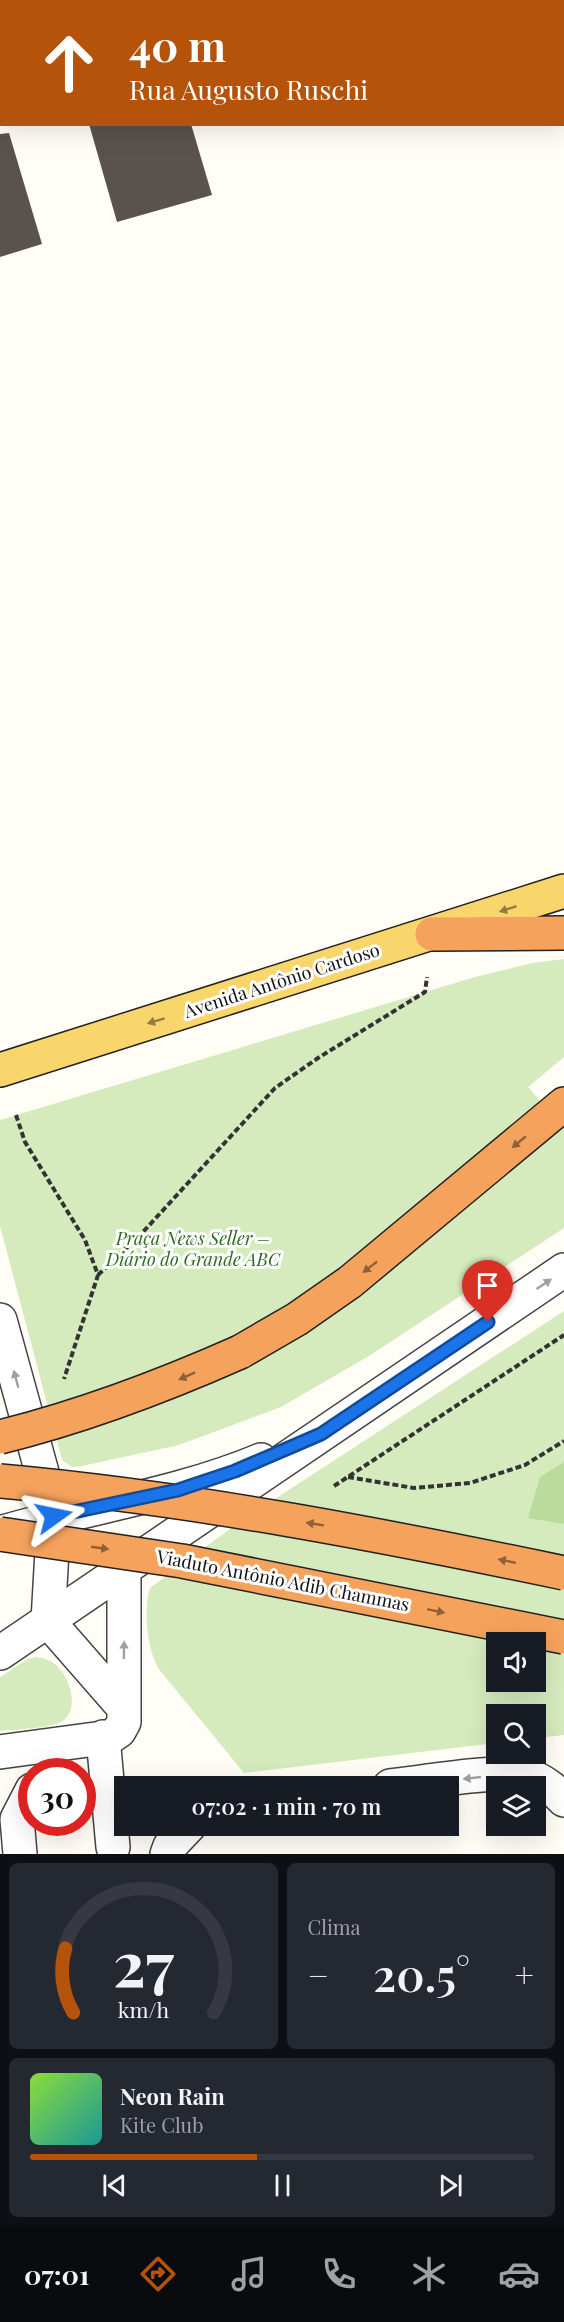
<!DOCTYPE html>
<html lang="pt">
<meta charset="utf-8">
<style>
body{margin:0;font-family:"Playfair Display",serif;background:#242831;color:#f1f3f6;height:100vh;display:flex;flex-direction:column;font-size:22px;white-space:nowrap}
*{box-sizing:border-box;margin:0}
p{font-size:20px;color:#9ea1a6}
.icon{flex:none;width:33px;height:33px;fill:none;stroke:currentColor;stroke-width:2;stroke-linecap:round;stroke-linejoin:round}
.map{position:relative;height:1854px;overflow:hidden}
.side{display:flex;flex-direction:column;gap:9px;padding:9px;background:#0d0f14;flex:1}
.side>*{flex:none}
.banner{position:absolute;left:0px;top:0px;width:564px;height:126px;box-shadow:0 6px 24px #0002;background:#b45309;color:#fff;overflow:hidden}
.fabs{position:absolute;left:486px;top:1632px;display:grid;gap:12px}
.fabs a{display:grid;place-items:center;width:60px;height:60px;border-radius:0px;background:#171b24;box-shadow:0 6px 24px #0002;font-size:30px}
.speed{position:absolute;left:18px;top:1758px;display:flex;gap:12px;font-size:30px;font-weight:700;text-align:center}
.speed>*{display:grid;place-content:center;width:78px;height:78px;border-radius:50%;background:#171b24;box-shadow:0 6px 24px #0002;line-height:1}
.speed .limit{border:9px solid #d22;background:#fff;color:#111}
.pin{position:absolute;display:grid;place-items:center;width:51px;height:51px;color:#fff;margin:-62px -26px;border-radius:50% 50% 50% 0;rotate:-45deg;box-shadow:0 0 6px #0007}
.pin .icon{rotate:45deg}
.me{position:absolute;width:66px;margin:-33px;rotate:78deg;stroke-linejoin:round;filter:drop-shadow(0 0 4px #0008)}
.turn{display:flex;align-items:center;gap:21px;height:126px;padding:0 30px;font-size:27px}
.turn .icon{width:78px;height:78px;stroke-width:2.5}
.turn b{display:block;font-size:42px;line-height:51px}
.big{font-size:45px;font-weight:600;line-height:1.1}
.side .tile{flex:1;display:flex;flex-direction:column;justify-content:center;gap:9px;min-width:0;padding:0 21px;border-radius:9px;background:#242831}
.side .dial{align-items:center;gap:0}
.dial svg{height:156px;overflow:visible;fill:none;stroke:#363941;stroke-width:7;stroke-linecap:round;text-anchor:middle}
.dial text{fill:#f1f3f6;stroke:none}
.song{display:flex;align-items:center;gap:18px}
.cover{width:72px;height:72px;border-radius:9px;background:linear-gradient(135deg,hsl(90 70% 55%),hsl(180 70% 35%))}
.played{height:6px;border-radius:3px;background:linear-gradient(90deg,#b45309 45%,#363941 45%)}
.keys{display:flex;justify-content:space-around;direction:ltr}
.heat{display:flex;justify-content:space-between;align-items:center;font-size:33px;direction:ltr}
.side .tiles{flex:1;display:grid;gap:9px;grid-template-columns:1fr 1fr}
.tile:last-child{grid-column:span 2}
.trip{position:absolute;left:114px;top:1776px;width:345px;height:60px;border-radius:0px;background:#171b24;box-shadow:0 6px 24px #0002;font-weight:600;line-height:60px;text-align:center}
.tab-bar{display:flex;height:96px;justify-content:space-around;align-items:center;background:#090b0e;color:#9ea1a6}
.tab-bar .icon{width:42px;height:42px}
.tab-bar .on{color:#b45309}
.tab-bar b{font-size:27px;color:#f1f3f6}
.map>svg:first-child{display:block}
</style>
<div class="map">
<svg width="564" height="1854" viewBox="0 0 564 1854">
<rect width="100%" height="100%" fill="#fffdf5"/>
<path fill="#d5ebbd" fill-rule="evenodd" d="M564 959V1057L528 1087 564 1128V1228L369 1356 281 1407 179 1445 82 1466 72 1467 62 1460 0 1226V1120L475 977 532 963Z
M564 1311V1735L536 1738V1714H496V1743L244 1773 158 1668C147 1647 143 1611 150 1588L238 1523ZM496 1642H536V1682H496Z
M36 1657C44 1658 51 1660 57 1666 70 1678 79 1707 64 1720 52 1729 16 1729 0 1731V1677L28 1659Z"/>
<path fill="#b9dc9c" d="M564 1462V1524L528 1518 540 1477Z"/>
<path fill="#5a524d" d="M89 124H191L212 195 117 222Z
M9 133 42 244 0 257V134Z"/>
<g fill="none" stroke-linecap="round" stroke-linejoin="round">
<defs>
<path id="minor" d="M0 1320 54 1516 48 1621
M0 1533C87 1507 177 1495 261 1460
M48 1621 124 1708
M0 1653 564 1270
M103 1737 113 1847
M0 1752 110 1737 119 1731 124 1722V1569
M390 1786C420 1783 504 1768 530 1776 542 1780 556 1791 564 1800
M20 1854 17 1819 32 1790
M167 1854 170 1846 189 1826"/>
<path id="major" d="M0 1070 564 891"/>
<path id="highway" d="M432 934 564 933
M240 1352 297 1319 350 1282 564 1104"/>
</defs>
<use href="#minor" stroke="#444" stroke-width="36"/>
<use href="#major" stroke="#222" stroke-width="36"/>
<use href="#highway" stroke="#222" stroke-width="36"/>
<path stroke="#333" stroke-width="4" stroke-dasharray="6 3" stroke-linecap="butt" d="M16 1115 25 1142 85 1240 98 1275 64 1379
M98 1275 143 1232 275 1088 318 1058 425 992 427 977
M348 1477 414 1488 470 1483 525 1465 564 1441
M334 1486 564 1335"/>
<use href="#minor" stroke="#fff" stroke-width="33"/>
<use href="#major" stroke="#f9d66b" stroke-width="33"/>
<use href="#highway" stroke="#f5a25d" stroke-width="33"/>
<defs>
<path id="highway-bridge" d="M0 1437C85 1416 161 1387 240 1352
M0 1481C190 1498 377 1534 564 1573
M0 1534 182 1561 564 1637"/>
</defs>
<use href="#highway-bridge" stroke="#222" stroke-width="36" stroke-linecap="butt"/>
<use href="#highway-bridge" stroke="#f5a25d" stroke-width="33"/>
</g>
<defs><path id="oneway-solid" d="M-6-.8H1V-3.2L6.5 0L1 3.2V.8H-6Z" transform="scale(1.5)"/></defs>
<g fill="#917d42">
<use href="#oneway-solid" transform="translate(508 909) rotate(162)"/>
<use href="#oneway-solid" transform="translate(156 1021) rotate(163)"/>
</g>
<g fill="#8e613b">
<use href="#oneway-solid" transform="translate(519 1142) rotate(140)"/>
<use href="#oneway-solid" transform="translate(370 1267) rotate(142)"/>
<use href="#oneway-solid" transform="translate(187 1376) rotate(156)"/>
<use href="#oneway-solid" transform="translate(315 1524) rotate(-171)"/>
<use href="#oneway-solid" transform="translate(100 1548) rotate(8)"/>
<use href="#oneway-solid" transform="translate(507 1561) rotate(-168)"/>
<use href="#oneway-solid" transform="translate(436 1611) rotate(12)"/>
</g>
<g fill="#a0a0a0">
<use href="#oneway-solid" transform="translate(544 1284) rotate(-34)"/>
<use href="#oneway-solid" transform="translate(16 1379) rotate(-105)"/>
<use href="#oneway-solid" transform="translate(124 1650) rotate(-89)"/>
<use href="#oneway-solid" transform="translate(472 1778) rotate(174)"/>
</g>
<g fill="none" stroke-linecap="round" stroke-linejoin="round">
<defs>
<path id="route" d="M54 1516 178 1490 235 1471 321 1434 488 1322"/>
</defs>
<use href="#route" stroke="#114b97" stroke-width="15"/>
<use href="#route" stroke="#1a73e8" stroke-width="10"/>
</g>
<g text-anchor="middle" stroke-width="6" stroke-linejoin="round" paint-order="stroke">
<g font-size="18" fill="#111" stroke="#fff">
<text transform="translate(282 981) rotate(-18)" y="6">Avenida Antônio Cardoso</text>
<text transform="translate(283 1581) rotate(11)" y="6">Viaduto Antônio Adib Chammas</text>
</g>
<g font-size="18" font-style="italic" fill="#2f6b1f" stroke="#fff">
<text x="193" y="1245">Praça News Seller –<tspan x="193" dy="21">Diário do Grande ABC</tspan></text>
</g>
</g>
</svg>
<div class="fabs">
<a><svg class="icon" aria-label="sound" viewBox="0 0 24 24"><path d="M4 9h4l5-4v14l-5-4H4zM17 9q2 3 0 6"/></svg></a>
<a><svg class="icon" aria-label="search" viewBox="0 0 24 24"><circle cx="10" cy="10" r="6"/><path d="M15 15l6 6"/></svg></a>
<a><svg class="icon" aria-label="layers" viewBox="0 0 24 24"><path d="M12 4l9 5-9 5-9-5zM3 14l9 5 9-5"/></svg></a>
</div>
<div class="speed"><div class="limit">30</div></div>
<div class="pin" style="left:488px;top:1322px;background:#d93025"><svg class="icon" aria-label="arrive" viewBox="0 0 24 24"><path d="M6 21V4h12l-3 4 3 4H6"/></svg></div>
<svg class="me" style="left:54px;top:1516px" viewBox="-20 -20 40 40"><path d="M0-17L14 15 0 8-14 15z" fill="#1a73e8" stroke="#fff" stroke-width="4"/></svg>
<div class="trip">07:02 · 1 min · 70 m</div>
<div class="banner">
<div class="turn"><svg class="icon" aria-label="ahead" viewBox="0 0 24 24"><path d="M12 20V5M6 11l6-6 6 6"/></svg><div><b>40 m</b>Rua Augusto Ruschi</div></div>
</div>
</div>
<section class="side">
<div class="tiles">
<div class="tile dial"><svg viewBox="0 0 100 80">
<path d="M14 69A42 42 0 1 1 86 69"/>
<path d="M14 69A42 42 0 0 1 10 36" stroke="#b45309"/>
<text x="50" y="56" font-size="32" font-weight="700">27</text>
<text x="50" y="72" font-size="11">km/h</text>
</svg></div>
<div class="tile"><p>Clima</p>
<div class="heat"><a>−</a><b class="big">20.5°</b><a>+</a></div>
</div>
<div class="tile">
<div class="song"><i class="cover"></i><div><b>Neon Rain</b><p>Kite Club</p></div></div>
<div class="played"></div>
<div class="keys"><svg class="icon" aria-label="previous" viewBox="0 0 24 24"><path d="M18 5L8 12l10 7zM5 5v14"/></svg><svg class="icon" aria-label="pause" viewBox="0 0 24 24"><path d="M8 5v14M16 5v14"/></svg><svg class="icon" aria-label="next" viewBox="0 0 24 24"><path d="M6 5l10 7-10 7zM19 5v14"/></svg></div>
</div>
</div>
</section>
<nav class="tab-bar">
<b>07:01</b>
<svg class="icon on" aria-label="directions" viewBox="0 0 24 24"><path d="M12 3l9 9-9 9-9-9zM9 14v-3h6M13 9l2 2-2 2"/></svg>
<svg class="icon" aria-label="music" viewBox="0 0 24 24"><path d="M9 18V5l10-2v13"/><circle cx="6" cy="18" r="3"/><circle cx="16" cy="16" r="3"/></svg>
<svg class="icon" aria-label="phone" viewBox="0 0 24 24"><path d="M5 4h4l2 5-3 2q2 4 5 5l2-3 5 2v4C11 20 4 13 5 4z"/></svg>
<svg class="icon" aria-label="climate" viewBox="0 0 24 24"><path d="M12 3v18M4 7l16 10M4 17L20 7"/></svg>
<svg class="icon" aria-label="car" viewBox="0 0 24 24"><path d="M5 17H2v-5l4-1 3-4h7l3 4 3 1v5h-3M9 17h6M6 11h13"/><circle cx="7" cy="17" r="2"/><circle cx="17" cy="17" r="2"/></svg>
</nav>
